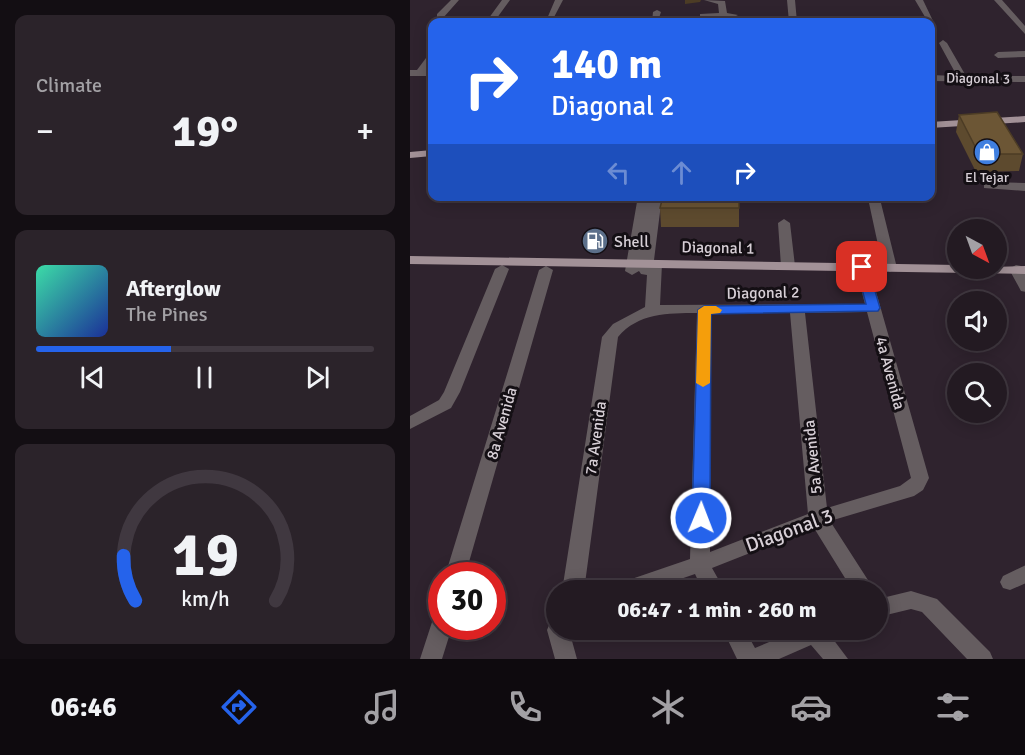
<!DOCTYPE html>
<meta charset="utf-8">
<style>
body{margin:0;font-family:Signika,sans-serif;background:#2b232a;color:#f1f3f6;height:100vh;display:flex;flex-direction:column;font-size:22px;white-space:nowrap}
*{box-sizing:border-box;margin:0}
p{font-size:20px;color:#a3a1a5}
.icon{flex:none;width:33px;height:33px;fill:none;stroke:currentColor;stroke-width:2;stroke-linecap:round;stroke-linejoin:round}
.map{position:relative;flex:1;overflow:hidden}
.details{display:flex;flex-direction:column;gap:15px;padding:15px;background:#130e13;width:410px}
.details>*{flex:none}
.guide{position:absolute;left:18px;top:18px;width:507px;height:183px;border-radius:12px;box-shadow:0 3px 15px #0003,0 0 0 2px #403840;background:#2563eb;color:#fff;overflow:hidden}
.needle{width:39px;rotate:139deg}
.tools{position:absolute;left:537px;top:219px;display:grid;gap:12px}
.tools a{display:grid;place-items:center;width:60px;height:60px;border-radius:50%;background:#231a22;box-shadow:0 3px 15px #0003,0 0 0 2px #403840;font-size:30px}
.speed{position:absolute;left:18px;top:562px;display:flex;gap:12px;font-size:30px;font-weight:700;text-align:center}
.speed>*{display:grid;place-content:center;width:78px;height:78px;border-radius:50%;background:#231a22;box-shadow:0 3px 15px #0003,0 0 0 2px #403840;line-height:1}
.speed .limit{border:9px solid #d22;background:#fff;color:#111}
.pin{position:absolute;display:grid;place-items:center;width:51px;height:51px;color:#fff;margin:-26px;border-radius:12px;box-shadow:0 3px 9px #0006}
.me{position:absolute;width:66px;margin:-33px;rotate:1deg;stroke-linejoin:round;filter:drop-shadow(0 0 4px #0008)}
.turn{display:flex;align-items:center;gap:21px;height:126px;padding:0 24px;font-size:27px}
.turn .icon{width:78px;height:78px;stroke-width:2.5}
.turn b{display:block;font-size:42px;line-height:51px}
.lanes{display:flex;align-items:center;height:57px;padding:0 24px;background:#0003;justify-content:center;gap:30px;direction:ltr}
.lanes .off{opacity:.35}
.big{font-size:45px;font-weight:800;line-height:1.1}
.details .widget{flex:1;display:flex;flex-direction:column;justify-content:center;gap:9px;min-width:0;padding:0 21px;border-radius:12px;background:#2b232a}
.details .dial{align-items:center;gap:0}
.dial svg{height:156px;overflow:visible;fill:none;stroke:#403840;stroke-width:7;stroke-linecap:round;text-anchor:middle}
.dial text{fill:#f1f3f6;stroke:none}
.song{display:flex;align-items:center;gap:18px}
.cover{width:72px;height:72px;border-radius:9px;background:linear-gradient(135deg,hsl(160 70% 55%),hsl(230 70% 35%))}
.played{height:6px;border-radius:3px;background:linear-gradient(90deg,#2563eb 40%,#403840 40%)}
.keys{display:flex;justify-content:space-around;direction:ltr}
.heat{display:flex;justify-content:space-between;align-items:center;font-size:33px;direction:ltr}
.trip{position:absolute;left:136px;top:580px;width:342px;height:60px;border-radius:30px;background:#231a22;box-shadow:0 3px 15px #0003,0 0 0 2px #403840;font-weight:800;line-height:60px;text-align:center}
.tabs{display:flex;height:96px;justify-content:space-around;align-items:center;background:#0e0a0e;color:#a3a1a5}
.tabs .icon{width:42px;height:42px}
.tabs .selected{color:#2563eb}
.tabs b{font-size:27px;color:#f1f3f6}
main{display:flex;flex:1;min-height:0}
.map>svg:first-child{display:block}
</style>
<main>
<section class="details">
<div class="widget"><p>Climate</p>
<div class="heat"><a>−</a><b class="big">19°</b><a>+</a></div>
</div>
<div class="widget">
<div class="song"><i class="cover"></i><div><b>Afterglow</b><p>The Pines</p></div></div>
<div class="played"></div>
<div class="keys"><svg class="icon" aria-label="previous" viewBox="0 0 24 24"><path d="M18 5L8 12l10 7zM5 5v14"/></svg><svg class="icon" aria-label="pause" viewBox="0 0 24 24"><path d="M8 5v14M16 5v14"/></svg><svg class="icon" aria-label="next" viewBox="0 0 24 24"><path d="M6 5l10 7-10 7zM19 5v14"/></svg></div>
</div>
<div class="widget dial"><svg viewBox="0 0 100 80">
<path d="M14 69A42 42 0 1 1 86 69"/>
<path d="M14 69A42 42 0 0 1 8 46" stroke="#2563eb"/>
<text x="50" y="56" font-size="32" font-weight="700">19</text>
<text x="50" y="72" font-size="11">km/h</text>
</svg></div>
</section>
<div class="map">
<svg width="616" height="659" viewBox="0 0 616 659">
<rect width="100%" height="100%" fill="#2f232e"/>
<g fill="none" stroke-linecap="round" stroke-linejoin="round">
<path fill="#655d60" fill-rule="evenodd" d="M41 0H49L33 18H27V14Z
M92 0H100L84 22H76Z
M145 0H153L142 21H136Z
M294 0 315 1 317 13 328 15 324 17 290 18V14L309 13 308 4Z
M377 0H385L387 22H379Z
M505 0H513L525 25 518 22Z
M584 0H592L616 27V35Z
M247 10 251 12 249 18 293 19 297 21 242 22 243 12Z
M533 40 537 43 556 76H616V82L520 81V75L547 76 529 43Z
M616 51V57L588 58 584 55 588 52Z
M19 54H22V62L16 70H22V76H0V70H7Z
M578 182 616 183V191L574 188V184Z
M228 196H240L229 271 222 275 215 271Z
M240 196H252L244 260 252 264 250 305 455 304 445 267 452 263 459 267 519 478 513 490 504 496 420 521 465 591H443L404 528 302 568 315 591H293L285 574 236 591H200L204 585 280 559 287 313C258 313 228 313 208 337L174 591H152L192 337 203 324 235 307 237 275 231 274 229 271ZM457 312 501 478 490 486 417 508 395 313ZM301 313H380L398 514 300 552Z
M465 199 471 203 487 268 480 272 473 268 459 203Z
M374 219 380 223 385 266 378 270 371 266 368 223Z
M92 265 99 269 50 392 41 408 0 429V416L29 400 34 392 85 269Z
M606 265 611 266 616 274V292L611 291 599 269Z
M136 266 143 270 55 576H35L129 270Z
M616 565V583L600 590 593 588 590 582 593 576Z
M501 591 527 599 580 652 583 659H557L512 612 501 609 468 617V599Z
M32 614V627H42L32 659H10L24 616Z
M147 621V630H159L167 659H145L137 630 140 623Z
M313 630H335L345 648 388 630H422L420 635 438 659H413L401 645 369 659H327Z"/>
<path fill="#a29197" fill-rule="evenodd" d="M616 116V122L520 128V122Z
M22 150V156L0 158V152Z
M0 256 548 265V268L616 266V274L0 264Z"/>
</g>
<path fill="#5d4a2e" d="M549 115 613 154 609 171 566 172 546 132Z
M250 208H329V227H251Z"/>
<path fill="#4c3c25" d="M275 0H291L290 2 275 4Z"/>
<path fill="#6c5635" stroke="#4c3c25" stroke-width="1.5" d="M587 112 613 154H569L549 115Z
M253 196H329V208H250Z"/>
<path fill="#2563eb" stroke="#184099" stroke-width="1.5" d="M452 263 458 267 470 308 468 311 301 314 300 518 297 523 291 525 284 523 282 518 288 310 294 306 456 304 446 267Z"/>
<path fill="#f59e0b" d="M294 306H306L312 310 310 313 301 314 300 383 293 387 286 383 288 310Z"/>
<defs>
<symbol id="shop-disc" viewBox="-11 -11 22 22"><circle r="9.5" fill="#3f7fe0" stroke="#140f14"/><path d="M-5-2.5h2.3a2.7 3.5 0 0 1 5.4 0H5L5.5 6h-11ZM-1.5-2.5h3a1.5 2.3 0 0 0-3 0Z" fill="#fff"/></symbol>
<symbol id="fuel-disc" viewBox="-11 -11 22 22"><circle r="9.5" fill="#5c6f8a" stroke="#140f14"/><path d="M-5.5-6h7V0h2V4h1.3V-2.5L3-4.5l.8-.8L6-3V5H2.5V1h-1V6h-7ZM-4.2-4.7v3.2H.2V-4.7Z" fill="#fff"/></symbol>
</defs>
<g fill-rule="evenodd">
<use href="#shop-disc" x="562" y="137" width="30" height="30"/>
<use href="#fuel-disc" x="170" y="226" width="30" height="30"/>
</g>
<g text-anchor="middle" stroke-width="6" stroke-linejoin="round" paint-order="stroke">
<g font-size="14" fill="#d7cfd6" stroke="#140f14">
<text transform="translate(568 78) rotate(1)" y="5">Diagonal 3</text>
</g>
<g font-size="14" fill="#d7cfd6" stroke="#140f14">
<text x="577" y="182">El Tejar</text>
</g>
<g font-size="16" fill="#d7cfd6" stroke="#140f14" text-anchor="start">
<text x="204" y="247">Shell</text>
</g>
<g font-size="16" fill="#d7cfd6" stroke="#140f14">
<text transform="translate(308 247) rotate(1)" y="6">Diagonal 1</text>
<text transform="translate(353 292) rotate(-1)" y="6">Diagonal 2</text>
<text transform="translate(481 373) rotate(75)" y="6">4a Avenida</text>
<text transform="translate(91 423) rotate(-74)" y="6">8a Avenida</text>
<text transform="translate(185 438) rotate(-82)" y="6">7a Avenida</text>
<text transform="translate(402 457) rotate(-96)" y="6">5a Avenida</text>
</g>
<g font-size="20" fill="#d7cfd6" stroke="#140f14">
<text transform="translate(379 530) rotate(-20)" y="7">Diagonal 3</text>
</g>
</g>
</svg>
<div class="tools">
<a><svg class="needle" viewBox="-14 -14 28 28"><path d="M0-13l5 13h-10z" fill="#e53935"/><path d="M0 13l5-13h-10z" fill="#a3a1a5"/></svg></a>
<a><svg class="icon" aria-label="sound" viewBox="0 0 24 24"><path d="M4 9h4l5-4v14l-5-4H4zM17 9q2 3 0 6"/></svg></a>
<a><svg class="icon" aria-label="search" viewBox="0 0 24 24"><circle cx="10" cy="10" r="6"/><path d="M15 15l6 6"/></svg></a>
</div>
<div class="speed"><div class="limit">30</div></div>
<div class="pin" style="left:452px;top:267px;background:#d93025"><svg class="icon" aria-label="arrive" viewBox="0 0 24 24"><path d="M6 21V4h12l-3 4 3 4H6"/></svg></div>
<svg class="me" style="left:291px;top:518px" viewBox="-20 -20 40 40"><circle r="17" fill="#2563eb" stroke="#fff" stroke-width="3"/><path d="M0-11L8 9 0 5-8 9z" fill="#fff"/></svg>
<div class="trip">06:47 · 1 min · 260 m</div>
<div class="guide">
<div class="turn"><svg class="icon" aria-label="right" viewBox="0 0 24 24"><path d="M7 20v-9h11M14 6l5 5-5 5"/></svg><div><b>140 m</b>Diagonal 2</div></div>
<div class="lanes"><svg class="icon off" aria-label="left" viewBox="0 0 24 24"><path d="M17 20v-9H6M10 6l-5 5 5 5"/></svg><svg class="icon off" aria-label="ahead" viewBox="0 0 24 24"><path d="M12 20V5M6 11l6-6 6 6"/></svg><svg class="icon" aria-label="right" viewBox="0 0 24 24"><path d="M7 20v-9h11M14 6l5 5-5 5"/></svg></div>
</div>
</div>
</main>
<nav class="tabs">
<b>06:46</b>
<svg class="icon selected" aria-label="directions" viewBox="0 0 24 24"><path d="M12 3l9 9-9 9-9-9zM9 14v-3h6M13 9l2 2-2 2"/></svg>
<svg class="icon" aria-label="music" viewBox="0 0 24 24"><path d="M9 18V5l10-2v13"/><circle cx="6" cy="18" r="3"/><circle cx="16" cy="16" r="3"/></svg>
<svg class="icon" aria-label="phone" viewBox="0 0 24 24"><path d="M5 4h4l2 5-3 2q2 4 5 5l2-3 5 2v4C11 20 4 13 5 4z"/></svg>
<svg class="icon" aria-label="climate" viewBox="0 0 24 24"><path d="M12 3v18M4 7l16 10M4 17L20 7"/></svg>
<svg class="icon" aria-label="car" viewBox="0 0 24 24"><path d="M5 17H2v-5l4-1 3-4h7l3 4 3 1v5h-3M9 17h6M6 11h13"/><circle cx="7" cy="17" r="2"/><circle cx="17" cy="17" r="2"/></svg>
<svg class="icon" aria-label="filters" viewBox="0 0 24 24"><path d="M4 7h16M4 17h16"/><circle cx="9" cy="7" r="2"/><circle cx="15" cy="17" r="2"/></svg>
</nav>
